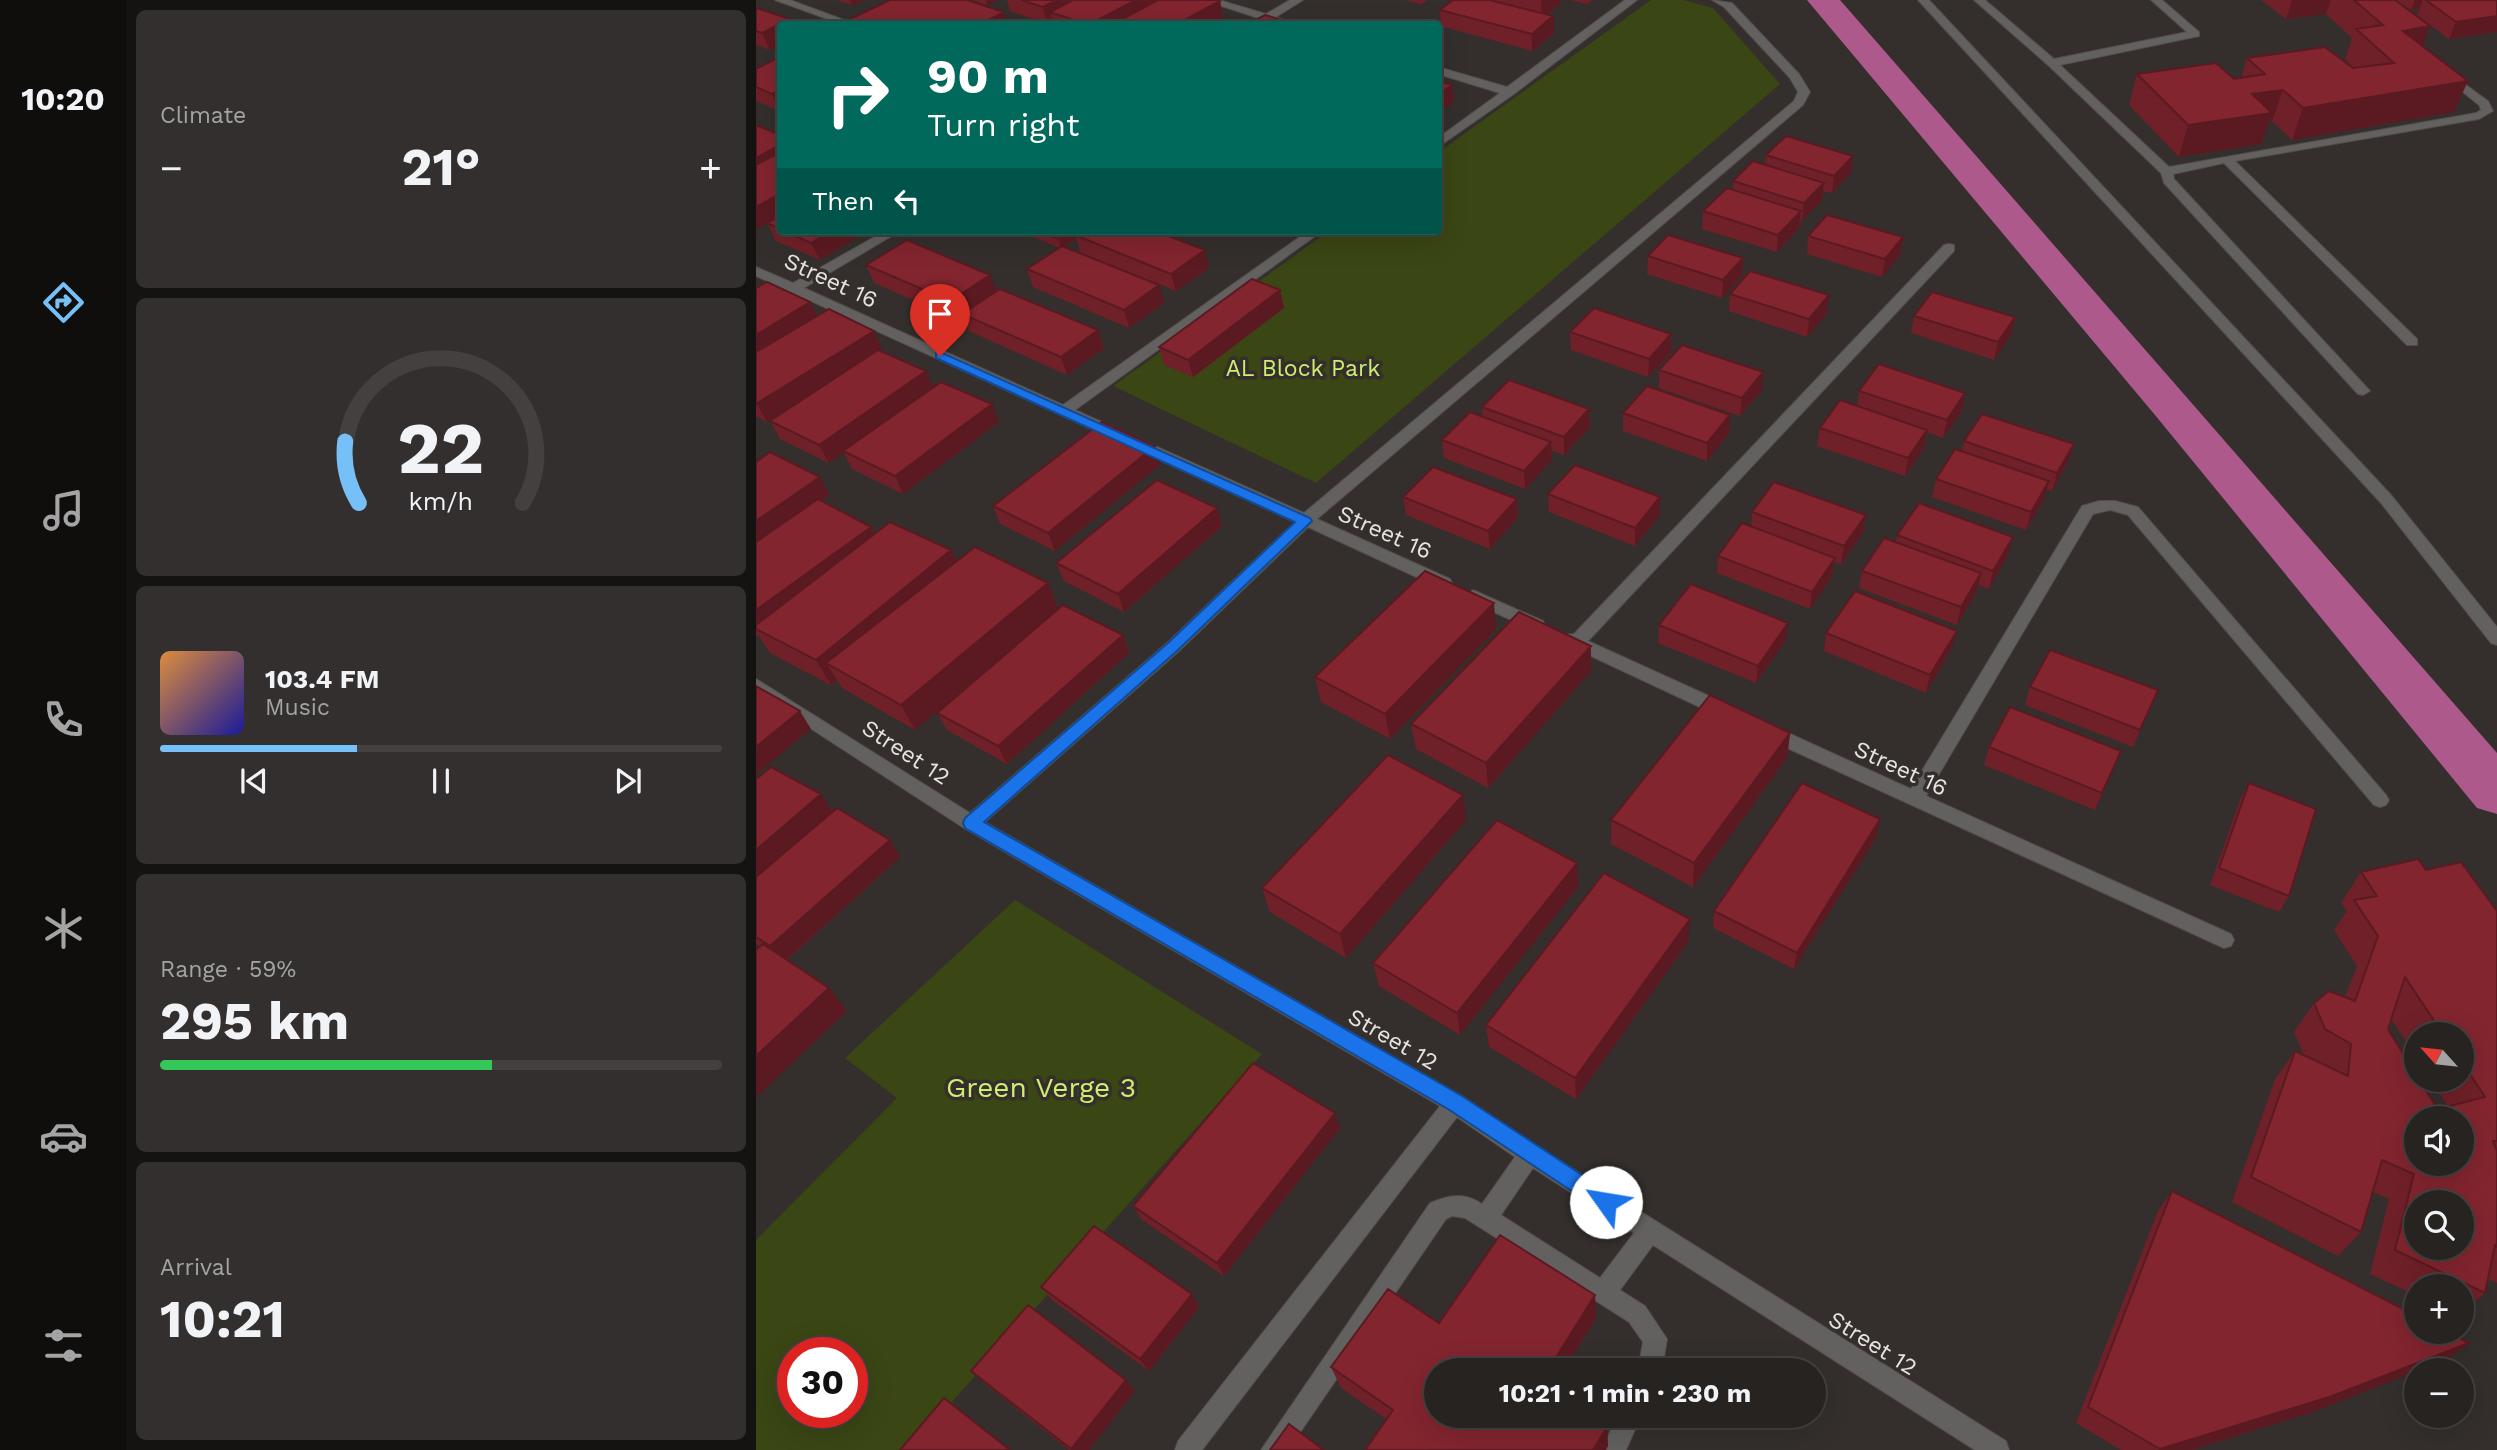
<!DOCTYPE html>
<meta charset="utf-8">
<style>
body{margin:0;font-family:"Work Sans",sans-serif;background:#332f2e;color:#f1f3f6;height:100vh;display:flex;flex-direction:column;font-size:26px;white-space:nowrap}
*{box-sizing:border-box;margin:0}
p{font-size:23px;color:#a4a4a5}
.icon{flex:none;width:38px;height:38px;fill:none;stroke:currentColor;stroke-width:2;stroke-linecap:round;stroke-linejoin:round}
.map{position:relative;flex:1;overflow:hidden}
.details{display:flex;flex-direction:column;gap:10px;padding:10px;background:#151312;width:630px}
.details>*{flex:none}
.guide{position:absolute;left:21px;top:21px;width:665px;height:214px;border-radius:7px;box-shadow:0 7px 28px #0002,0 0 0 2px #43403f;background:#00695c;color:#fff;overflow:hidden}
.needle{width:46px;rotate:297deg}
.tools{position:absolute;left:1648px;top:1022px;display:grid;gap:14px}
.tools a{display:grid;place-items:center;width:70px;height:70px;border-radius:50%;background:#272321;box-shadow:0 7px 28px #0002,0 0 0 2px #43403f;font-size:35px}
.speed{position:absolute;left:21px;top:1337px;display:flex;gap:14px;font-size:35px;font-weight:700;text-align:center}
.speed>*{display:grid;place-content:center;width:91px;height:91px;border-radius:50%;background:#272321;box-shadow:0 7px 28px #0002,0 0 0 2px #43403f;line-height:1}
.speed .limit{border:10px solid #d22;background:#fff;color:#111}
.pin{position:absolute;display:grid;place-items:center;width:60px;height:60px;color:#fff;margin:-72px -30px;border-radius:50% 50% 50% 0;rotate:-45deg;box-shadow:0 0 7px #0007}
.pin .icon{rotate:45deg}
.me{position:absolute;width:77px;margin:-38px;rotate:302deg;stroke-linejoin:round;filter:drop-shadow(0 0 5px #0008)}
.turn{display:flex;align-items:center;gap:24px;height:147px;padding:0 35px;font-size:32px}
.turn .icon{width:91px;height:91px;stroke-width:2.5}
.turn b{display:block;font-size:49px;line-height:60px}
.then{display:flex;align-items:center;height:66px;padding:0 35px;background:#0003;gap:14px;font-size:26px}
.big{font-size:52px;font-weight:700;line-height:1.1}
.details .tile{flex:1;display:flex;flex-direction:column;justify-content:center;gap:10px;min-width:0;padding:0 24px;border-radius:10px;background:#332f2e}
.details .dial{align-items:center;gap:0}
.dial svg{height:182px;overflow:visible;fill:none;stroke:#43403f;stroke-width:7;stroke-linecap:round;text-anchor:middle}
.dial text{fill:#f1f3f6;stroke:none}
.song{display:flex;align-items:center;gap:21px}
.cover{width:84px;height:84px;border-radius:10px;background:linear-gradient(135deg,hsl(30 70% 55%),hsl(240 70% 35%))}
.played{height:7px;border-radius:4px;background:linear-gradient(90deg,#76c0f7 35%,#43403f 35%)}
.keys{display:flex;justify-content:space-around;direction:ltr}
.heat{display:flex;justify-content:space-between;align-items:center;font-size:38px;direction:ltr}
.charge{height:10px;border-radius:5px;background:linear-gradient(90deg,#34c759 59%,#43403f 0)}
.trip{position:absolute;left:668px;top:1358px;width:402px;height:70px;border-radius:35px;background:#272321;box-shadow:0 7px 28px #0002,0 0 0 2px #43403f;font-weight:700;line-height:70px;text-align:center}
main{display:flex;flex:1;min-height:0}
.tab-bar{display:flex;flex-direction:column;width:126px;justify-content:space-around;align-items:center;background:#100e0d;color:#a4a4a5}
.tab-bar .icon{width:49px;height:49px}
.tab-bar .current{color:#76c0f7}
.tab-bar b{font-size:32px;color:#f1f3f6}
.map>svg:first-child{display:block}
</style>
<main>
<nav class="tab-bar">
<b>10:20</b>
<svg class="icon current" aria-label="directions" viewBox="0 0 24 24"><path d="M12 3l9 9-9 9-9-9zM9 14v-3h6M13 9l2 2-2 2"/></svg>
<svg class="icon" aria-label="music" viewBox="0 0 24 24"><path d="M9 18V5l10-2v13"/><circle cx="6" cy="18" r="3"/><circle cx="16" cy="16" r="3"/></svg>
<svg class="icon" aria-label="phone" viewBox="0 0 24 24"><path d="M5 4h4l2 5-3 2q2 4 5 5l2-3 5 2v4C11 20 4 13 5 4z"/></svg>
<svg class="icon" aria-label="climate" viewBox="0 0 24 24"><path d="M12 3v18M4 7l16 10M4 17L20 7"/></svg>
<svg class="icon" aria-label="car" viewBox="0 0 24 24"><path d="M5 17H2v-5l4-1 3-4h7l3 4 3 1v5h-3M9 17h6M6 11h13"/><circle cx="7" cy="17" r="2"/><circle cx="17" cy="17" r="2"/></svg>
<svg class="icon" aria-label="filters" viewBox="0 0 24 24"><path d="M4 7h16M4 17h16"/><circle cx="9" cy="7" r="2"/><circle cx="15" cy="17" r="2"/></svg>
</nav>
<section class="details">
<div class="tile"><p>Climate</p>
<div class="heat"><a>−</a><b class="big">21°</b><a>+</a></div>
</div>
<div class="tile dial"><svg viewBox="0 0 100 80">
<path d="M14 69A42 42 0 1 1 86 69"/>
<path d="M14 69A42 42 0 0 1 8 42" stroke="#76c0f7"/>
<text x="50" y="56" font-size="32" font-weight="700">22</text>
<text x="50" y="72" font-size="11">km/h</text>
</svg></div>
<div class="tile">
<div class="song"><i class="cover"></i><div><b>103.4 FM</b><p>Music</p></div></div>
<div class="played"></div>
<div class="keys"><svg class="icon" aria-label="previous" viewBox="0 0 24 24"><path d="M18 5L8 12l10 7zM5 5v14"/></svg><svg class="icon" aria-label="pause" viewBox="0 0 24 24"><path d="M8 5v14M16 5v14"/></svg><svg class="icon" aria-label="next" viewBox="0 0 24 24"><path d="M6 5l10 7-10 7zM19 5v14"/></svg></div>
</div>
<div class="tile"><p>Range · 59%</p><b class="big">295 km</b><div class="charge"></div></div>
<div class="tile"><p>Arrival</p><b class="big">10:21</b></div>
</section>
<div class="map">
<svg width="1741" height="1450" viewBox="0 0 1741 1450">
<rect width="100%" height="100%" fill="#342f2c"/>
<path fill="#3a4614" fill-rule="evenodd" d="M895 0H927L957 8 1024 84 560 483 357 386 573 231H682L683 152Z
M259 900 506 1054 153 1450H0V1240L141 1098 89 1058ZM37 1353H96V1412H37Z"/>
<g fill="none" stroke-linecap="round" stroke-linejoin="round">
<path fill="#ae598c" fill-rule="evenodd" d="M1051 0H1084L1741 753V814L1721 808 1399 415Z"/>
<defs>
<path id="lane" d="M1218 0H1229L1298 59 1431 32 1395 0H1406L1443 32V36L1304 65 1413 167 1720 113 1725 110 1723 105 1688 77 1686 75 1692 72 1732 101 1737 111 1723 119 1479 161 1661 339V345H1651L1468 163 1417 174 1418 179 1614 391 1607 395 1602 394 1408 183 1405 173 1292 65Z"/>
<path id="street" d="M19 0H34L99 24H85Z
M447 0H463L510 14 534 0H547L520 17 537 24 512 21 501 23 502 18Z
M869 0H881L758 94 682 147V138L744 93 682 74V67L751 87Z
M956 0 976 3 1043 74 1054 92 1047 105 561 519 694 579 696 583 694 587H682L552 527 423 651 229 822 706 1096 782 1147 1250 1441 1253 1450H1219L897 1245 864 1290 889 1306 911 1339 906 1370H882L887 1342 873 1322 709 1218 696 1216 690 1219 532 1450H505L674 1203C693 1195 708 1192 726 1204L759 1157 701 1117 446 1450H419L422 1441 684 1106 208 828 0 693V679L214 813 411 643 539 522 0 276V267L37 283 129 231H144L48 288 307 405 552 231H566L319 410 548 513 1038 101 1042 92 1034 78 968 7ZM777 1168 878 1233 844 1278 745 1215Z
M1162 0H1173L1635 495 1741 627V645L1735 643 1625 503Z
M1193 244 1198 245V251L832 641 975 706 978 711 975 716H963L807 643 805 639 807 635 818 634 1188 245Z
M1343 501H1359L1382 507 1630 795 1633 800 1630 805 1624 807 1618 805 1372 515 1354 510 1337 514 1170 796 1475 934 1478 940 1475 946 1468 948 1007 737 1004 732 1007 727H1019L1155 789 1326 506Z
M717 590 787 621 789 625 781 631 775 629 711 600 709 596Z
M861 1416H885L870 1450H846Z"/>
</defs>
<use href="#lane" stroke="#514c49" stroke-width="2"/>
<use href="#street" stroke="#514c49" stroke-width="2"/>
<use href="#lane" fill="#62615f" fill-rule="evenodd"/>
<use href="#street" fill="#62615f" fill-rule="evenodd"/>
</g>
<path fill="#702028" fill-rule="evenodd" d="M81 0H108L96 5Z
M215 0H242L231 5Z
M251 0H462L464 1 467 17 454 24H298L297 21 291 24 254 11Z
M649 0H671L665 4Z
M697 0H804V4L790 15 797 16 798 33 776 51 685 26 684 10Z
M814 0H837L831 4Z
M1505 0H1639L1674 26 1666 46 1698 112 1536 140 1516 121 1513 122 1505 144 1423 157 1373 105 1381 74 1478 79 1485 78 1491 58 1598 68 1589 59 1596 38 1570 14 1530 19Z
M1640 0H1741V32L1693 39 1661 15 1664 8 1655 10Z
M0 8 24 24V44L14 50 0 45Z
M24 57V110L23 111 0 101V69Z
M24 135V231H112L64 260 20 241 11 223 15 221Z
M1010 155 1095 173 1076 193 1067 191 1066 200 1046 221 1044 220 1043 228 1021 252 946 229 947 211 977 189V181L1009 165Z
M263 231H399L453 268 420 291 325 253 320 238 308 247 408 303 373 328 277 287 271 269 304 248 264 232Z
M1052 236 1144 255 1126 277 1051 254Z
M892 256 987 258 986 275 966 298 891 274Z
M110 265 240 291 342 330 348 348 311 375 213 331 207 315 201 319 118 283Z
M0 288 54 302 61 316 126 349 124 350 170 371 177 387 243 422 147 494 96 469 88 453 73 463 24 439 14 421 54 394 11 422 0 416Z
M524 290 528 308 437 377 408 365 403 347Z
M974 294 1071 313 1051 337 973 311Z
M1158 316 1255 335 1238 360 1155 333Z
M814 332 915 352 892 377 815 350Z
M903 370 1006 390 984 416 903 388Z
M1103 391 1209 393 1206 411 1187 438 1171 432 1168 448 1149 476 1061 446 1064 428 1101 406Z
M726 407 833 409 834 427 808 455 795 450 796 460 769 489 688 458 686 440 727 417Z
M867 413 974 415 973 433 951 461 867 431Z
M1208 441 1312 462 1296 491 1290 489 1288 499 1270 530 1176 497 1180 479 1206 452Z
M0 462 64 477 73 495 65 501 119 534 195 550 200 562 292 583 302 609 159 730 86 688 81 680 75 685 14 653 2 635 0 636Z
M405 464 299 551 244 524 237 506Z
M792 494 904 497V515L879 546 793 512Z
M647 497 761 499 762 517 734 549 650 515Z
M461 508 466 526 368 612 308 581 300 563Z
M996 512 1110 515 1107 533 1085 564 1078 562 1076 576 1054 609 961 573 962 556 995 526Z
M1141 535 1252 555 1233 589 1222 585 1221 591 1201 625 1103 588 1106 571 1140 542Z
M903 625 1030 640 1000 683 902 643Z
M740 629 634 739 565 702 559 677Z
M1070 633 1196 648 1170 693 1068 651Z
M367 635 373 653 251 764 191 730 181 713Z
M835 671 732 788 660 749 655 724Z
M1274 687 1402 690 1377 747 1269 705Z
M1034 733 1031 758 937 887 855 844V820Z
M1233 747 1365 751 1339 810 1228 765Z
M0 779 76 811 38 845 144 857 31 960 73 988 91 1011 0 944Z
M1493 783 1533 896 1523 912 1454 885 1484 800Z
M710 820 590 958 514 912 506 888Z
M1121 836 1038 969 957 928 958 911Z
M821 863 822 887 704 1035 623 986 617 963Z
M1670 870 1741 911V1283L1732 1279 1729 1293 1706 1312V1286H1661V1296L1614 1274 1633 1199 1617 1192 1605 1232 1582 1256 1476 1202 1519 1079 1539 1051 1548 1055 1538 1032 1558 1003 1589 997 1601 966 1578 930 1591 911 1585 903 1605 872ZM1635 1019 1661 1058V1034H1706V1080H1675L1692 1107 1682 1109 1632 1029Z
M932 942 820 1099 733 1047 730 1025Z
M584 1128 468 1276 385 1219 377 1206Z
M1416 1191 1690 1360 1664 1370H1661L1557 1412 1435 1450H1365L1320 1423 1402 1211Z
M285 1287 443 1307 393 1371 296 1300Z
M839 1295 840 1318 808 1370H681L851 1427 852 1446 630 1419 585 1388 575 1367 683 1323Z
M215 1371 379 1391 333 1450H313L228 1383Z"/>
<path fill="#5b1a21" d="M94 0H108L96 5Z
M230 0H242L231 5Z
M301 0H337L294 12 297 21 291 24 287 7Z
M380 0H412L369 24H334Z
M787 0H804V4L786 18 785 2Z
M1536 0H1575L1570 14 1530 19Z
M1659 0H1667L1664 8 1655 10Z
M464 1 467 17 454 24H421Z
M248 12 251 24H225Z
M797 16 798 33 776 51V34Z
M1741 16V32L1693 39 1700 22Z
M34 19 36 24H24V44L14 50 6 33Z
M1674 26 1662 57 1635 61 1647 31Z
M1712 81 1698 112 1536 140 1547 108Z
M696 85 698 102 682 113V95Z
M24 90V110L23 111 16 94Z
M1527 90 1516 121 1513 122 1505 144 1423 157 1432 125 1496 94Z
M24 145V167L0 179V158Z
M1097 156 1095 173 1076 193 1078 176Z
M1068 183 1066 200 1046 221 1048 203Z
M24 194V216L0 229V207Z
M1045 211 1043 228 1021 252 1022 235Z
M75 231H112L64 260 55 243Z
M315 231H331L319 235 320 238 305 248 303 239Z
M1147 237 1144 255 1126 277 1129 259Z
M449 250 453 268 420 291 415 274Z
M987 258 986 275 966 298 967 280Z
M234 275 241 292 206 314 207 315 201 319 194 301Z
M403 285 408 303 373 328 368 310Z
M524 290 528 308 437 377 432 360Z
M1073 295 1071 313 1051 337 1053 319Z
M54 302 63 319 0 359V335Z
M1259 317 1255 335 1238 360 1242 342Z
M342 330 348 348 311 375 305 357Z
M118 331 126 349 11 422 1 404Z
M915 334V352L892 377 893 359Z
M170 371 178 389 87 451 88 453 73 463 63 445Z
M1007 372 1006 390 984 416 986 398Z
M1209 393 1206 411 1187 438 1191 420Z
M236 404 243 422 147 494 139 476Z
M833 409 834 427 808 455V437Z
M974 415 973 433 951 461V443Z
M1171 430 1168 448 1149 476 1152 458Z
M795 442 796 460 769 489 768 471Z
M1318 444 1312 462 1296 491 1301 473Z
M399 446 405 464 299 551 292 533Z
M64 477 73 495 0 547V521Z
M1293 481 1288 499 1270 530 1275 512Z
M904 497V515L879 546V528Z
M761 499 762 517 734 549 732 531Z
M461 508 466 526 368 612 362 594Z
M1110 515 1107 533 1085 564 1088 546Z
M115 527 125 545 0 629V610Z
M1257 537 1252 555 1233 589 1237 571Z
M195 550 207 576 70 663 81 680 75 685 60 660Z
M1079 558 1076 576 1054 609 1056 592Z
M1225 573 1221 591 1201 625 1205 607Z
M292 583 302 609 159 730 145 705Z
M738 603 740 629 634 739 629 714Z
M1032 623 1030 640 1000 683 1002 666Z
M1201 631 1196 648 1170 693 1174 675Z
M367 635 373 653 251 764 242 746Z
M835 646V671L732 788 730 763Z
M44 711 55 729 0 774V747Z
M1034 733 1031 758 937 887 938 863Z
M1365 751 1358 768 1339 810 1346 793Z
M65 794 76 811 0 878V850Z
M707 795 710 820 590 958 584 934Z
M1124 819 1121 836 1038 969 1041 953Z
M134 840 144 857 28 962 14 946Z
M821 863 822 887 704 1035 701 1013Z
M934 919 932 942 820 1099 819 1078Z
M73 988 91 1011 0 1097V1056Z
M579 1113 584 1128 468 1276 461 1263Z
M436 1294 443 1307 393 1371 384 1359Z
M839 1295 840 1318 808 1370H792Z
M1713 1343 1690 1360 1664 1370H1661V1371L1557 1412 1435 1450H1403Z
M370 1380 379 1391 333 1450H315Z
M851 1427 852 1446 850 1450H837Z"/>
<path fill="#82252f" stroke="#5b1a21" stroke-width="2" fill-rule="evenodd" d="M134 0H211L248 12 225 24H84Z
M265 0H301L287 7Z
M317 0H380L334 24H330L294 12Z
M402 0H462L464 1 421 24H357Z
M697 0H733L797 16 776 34 684 10Z
M1598 0H1639L1674 26 1647 31 1712 81 1547 108 1527 90 1496 94 1516 113 1432 125 1381 74 1460 63 1478 79 1509 74 1491 58 1569 47 1597 68 1638 63 1600 29 1627 25Z
M1670 0H1741V16L1700 22Z
M0 8 34 19 6 33 0 31Z
M509 15 540 24H492Z
M24 57V90L16 94 0 87V69Z
M682 81 696 85 682 95Z
M0 125 24 135V145L0 158Z
M1030 136 1097 156 1078 176 1010 155Z
M24 152V194L0 207V165Z
M997 161 1068 183 1048 203 977 181Z
M971 188 1045 211 1022 235 947 211Z
M1071 215 1147 237 1129 259 1052 236Z
M24 216V229L11 223Z
M29 231H75L55 243Z
M281 231H315L303 239Z
M326 231H399L449 250 415 274 319 235Z
M912 235 987 258 967 280 892 256Z
M151 240 234 275 194 301 110 265Z
M306 246 403 285 368 310 271 269Z
M994 271 1073 295 1053 319 974 294Z
M496 279 524 290 432 360 403 347Z
M11 282 54 302 0 335V288Z
M244 289 342 330 305 357 206 314Z
M1176 292 1259 317 1242 342 1158 316Z
M838 308 915 334 893 359 814 332Z
M73 309 118 331 0 404V352Z
M926 345 1007 372 986 398 903 370Z
M122 350 170 371 63 445 14 421Z
M1123 364 1209 393 1191 420 1103 391Z
M753 380 833 409 808 437 726 407Z
M185 382 236 404 139 476 87 451Z
M891 386 974 415 951 443 867 413Z
M1084 400 1171 430 1152 458 1064 428Z
M714 412 795 442 768 471 686 440Z
M1226 414 1318 444 1301 473 1208 441Z
M346 422 399 446 292 533 237 506Z
M1199 449 1293 481 1275 512 1180 479Z
M14 452 64 477 0 521V462Z
M819 465 904 497 879 528 792 494Z
M677 467 761 499 732 531 647 497Z
M401 480 461 508 362 594 300 563Z
M1018 482 1110 515 1088 546 996 512Z
M62 499 115 527 0 610V542Z
M1163 503 1257 537 1237 571 1141 535Z
M134 522 195 550 60 660 0 629V625Z
M986 523 1079 558 1056 592 962 556Z
M1128 538 1225 573 1205 607 1106 571Z
M219 547 292 583 145 705 70 663Z
M669 571 738 603 629 714 559 677Z
M935 584 1032 623 1002 666 903 625Z
M1099 591 1201 631 1174 675 1070 633Z
M307 605 367 635 242 746 181 713Z
M763 612 835 646 730 763 655 724Z
M1294 650 1402 690 1384 730 1274 687Z
M0 686 44 711 0 747Z
M954 695 1034 733 938 863 855 820Z
M1254 707 1365 751 1346 793 1233 747Z
M632 755 707 795 584 934 506 888Z
M15 767 65 794 0 850V779Z
M1046 783 1124 819 1041 953 958 911Z
M1493 783 1560 809 1533 896 1463 868Z
M81 808 134 840 14 946 0 937V877Z
M741 820 821 863 701 1013 617 963Z
M1662 859 1670 870 1705 862 1741 911V1141H1737L1741 1151V1247L1739 1245 1729 1293 1639 1250 1658 1174 1626 1160 1605 1232 1495 1177 1539 1051 1592 1076 1595 1044 1569 1029 1558 1003 1573 991 1599 1001 1622 936 1598 900 1621 896 1605 872ZM1649 977 1687 1034H1706V1062L1729 1097 1682 1109 1663 1080H1661V1076L1632 1029ZM1661 1118H1706V1164H1661ZM1661 1202H1706V1248H1661Z
M848 873 934 919 819 1078 730 1025Z
M7 944 73 988 0 1056V950Z
M497 1063 579 1113 461 1263 377 1206Z
M1416 1191 1661 1316V1332H1692L1713 1343 1576 1396 1404 1449 1332 1407Z
M338 1226 436 1294 384 1359 285 1287Z
M744 1235 839 1295 792 1370H681V1416H834L851 1427 837 1450H609L637 1410 575 1367 632 1289 683 1323Z
M272 1305 370 1380 315 1449 215 1371Z
M188 1398 254 1450H144Z
M533 1424 568 1450H514Z"/>
<path fill="#1a73e8" stroke="#114b97" stroke-width="2" d="M184 352 554 518 556 521 422 650 228 822 706 1096 858 1196 861 1202 858 1209 850 1212 843 1209 692 1109 209 828 207 823 209 818 412 643 539 522 180 358V353Z"/>
<g text-anchor="middle" stroke-width="7" stroke-linejoin="round" paint-order="stroke">
<g font-size="23" fill="#e7e3e1" stroke="#342f2c">
<text transform="translate(75 280) rotate(25)" y="8">Street 16</text>
<text transform="translate(629 532) rotate(24)" y="8">Street 16</text>
<text transform="translate(150 752) rotate(33)" y="8">Street 12</text>
<text transform="translate(1145 768) rotate(25)" y="8">Street 16</text>
<text transform="translate(637 1039) rotate(30)" y="8">Street 12</text>
<text transform="translate(1117 1343) rotate(32)" y="8">Street 12</text>
</g>
<g font-size="23" fill="#ceee70" stroke="#342f2c">
<text x="547" y="376">AL Block Park</text>
</g>
<g font-size="28" fill="#ceee70" stroke="#342f2c">
<text x="285" y="1097">Green Verge 3</text>
</g>
</g>
</svg>
<div class="tools">
<a><svg class="needle" viewBox="-14 -14 28 28"><path d="M0-13l5 13h-10z" fill="#e53935"/><path d="M0 13l5-13h-10z" fill="#a4a4a5"/></svg></a>
<a><svg class="icon" aria-label="sound" viewBox="0 0 24 24"><path d="M4 9h4l5-4v14l-5-4H4zM17 9q2 3 0 6"/></svg></a>
<a><svg class="icon" aria-label="search" viewBox="0 0 24 24"><circle cx="10" cy="10" r="6"/><path d="M15 15l6 6"/></svg></a>
<a>+</a>
<a>−</a>
</div>
<div class="speed"><div class="limit">30</div></div>
<div class="pin" style="left:184px;top:356px;background:#d93025"><svg class="icon" aria-label="arrive" viewBox="0 0 24 24"><path d="M6 21V4h12l-3 4 3 4H6"/></svg></div>
<svg class="me" style="left:850px;top:1202px" viewBox="-20 -20 40 40"><circle r="19" fill="#fff"/><path d="M0-13L10 11 0 6-10 11z" fill="#1a73e8"/></svg>
<div class="trip">10:21 · 1 min · 230 m</div>
<div class="guide">
<div class="turn"><svg class="icon" aria-label="right" viewBox="0 0 24 24"><path d="M7 20v-9h11M14 6l5 5-5 5"/></svg><div><b>90 m</b>Turn right</div></div>
<div class="then">Then<svg class="icon" aria-label="left" viewBox="0 0 24 24"><path d="M17 20v-9H6M10 6l-5 5 5 5"/></svg></div>
</div>
</div>
</main>
